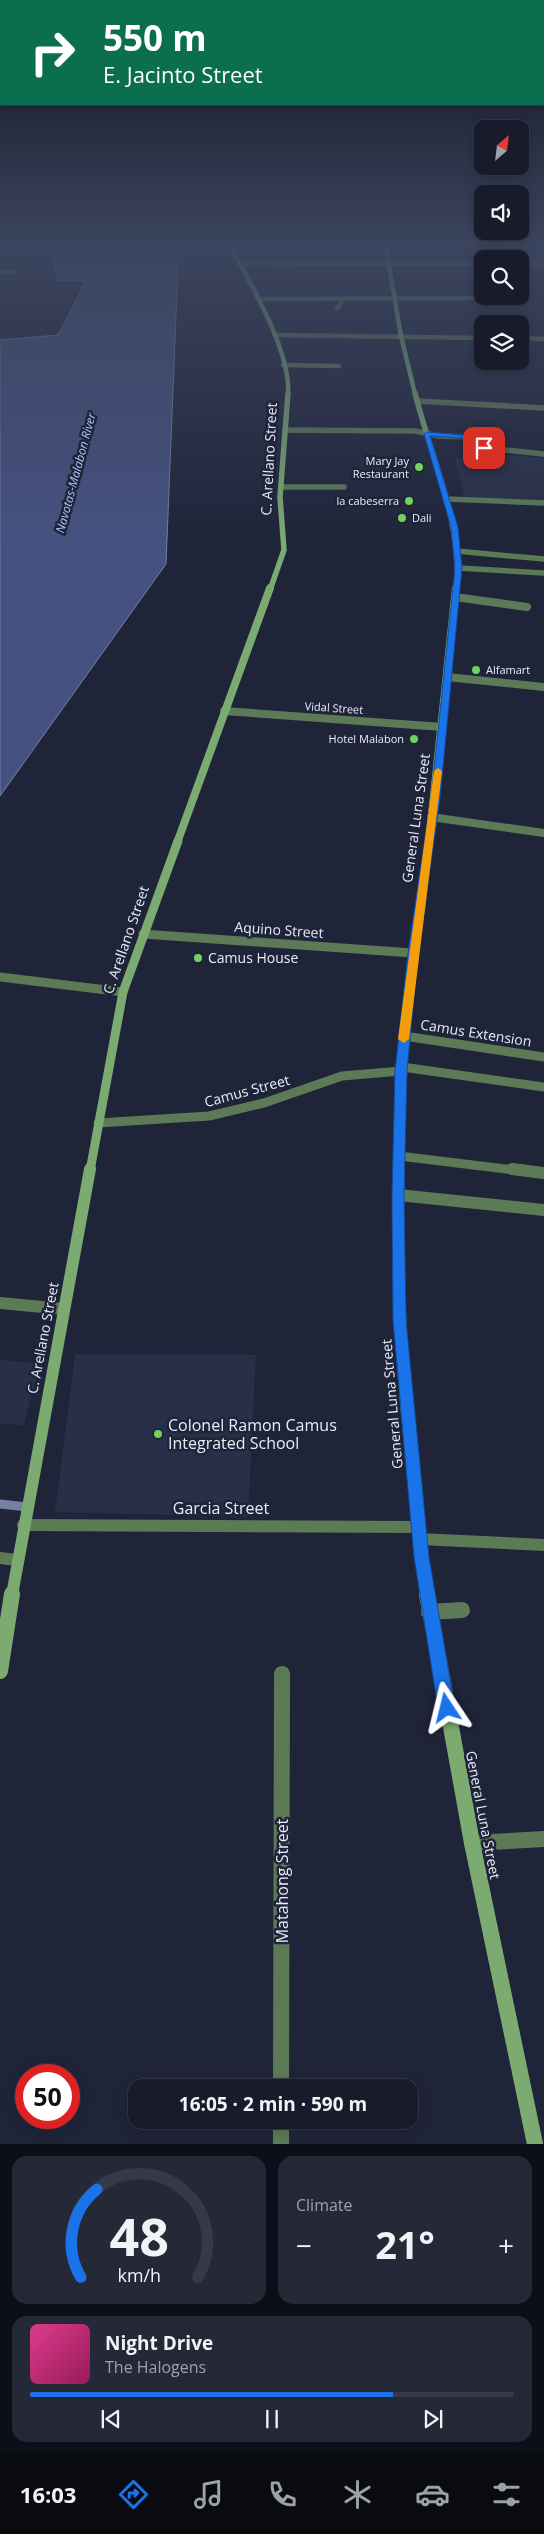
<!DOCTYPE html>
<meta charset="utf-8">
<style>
body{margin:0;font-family:"Open Sans",sans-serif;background:#242837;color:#f1f3f6;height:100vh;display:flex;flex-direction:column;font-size:19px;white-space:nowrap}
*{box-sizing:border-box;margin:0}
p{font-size:16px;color:#9ea1a9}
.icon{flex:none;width:28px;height:28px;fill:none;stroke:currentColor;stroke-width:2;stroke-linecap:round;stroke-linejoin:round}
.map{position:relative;height:2144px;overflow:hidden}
.sheet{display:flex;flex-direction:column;gap:12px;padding:12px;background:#0d0f18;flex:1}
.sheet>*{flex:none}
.guide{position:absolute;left:0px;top:0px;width:545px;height:105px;box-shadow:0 2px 12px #0003,0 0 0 1px #363947;background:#0b6e4f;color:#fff;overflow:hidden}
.needle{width:32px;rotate:28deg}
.fabs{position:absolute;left:474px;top:120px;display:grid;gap:10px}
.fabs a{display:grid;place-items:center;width:55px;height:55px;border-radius:10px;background:#171b2b;box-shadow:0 2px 12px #0003,0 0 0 1px #363947;font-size:25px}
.speed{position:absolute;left:15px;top:2064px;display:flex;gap:10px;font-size:25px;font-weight:700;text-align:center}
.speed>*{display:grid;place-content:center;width:65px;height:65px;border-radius:50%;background:#171b2b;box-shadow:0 2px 12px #0003,0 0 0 1px #363947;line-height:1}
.speed .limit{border:8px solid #d22;background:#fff;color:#111}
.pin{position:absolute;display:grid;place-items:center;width:42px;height:42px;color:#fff;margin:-21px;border-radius:10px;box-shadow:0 2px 8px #0006}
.me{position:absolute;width:55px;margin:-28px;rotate:350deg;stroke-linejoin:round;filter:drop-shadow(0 0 4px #0008)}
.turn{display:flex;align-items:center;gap:18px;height:105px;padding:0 20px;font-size:22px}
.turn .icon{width:65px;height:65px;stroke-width:2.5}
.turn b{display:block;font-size:35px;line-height:42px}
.big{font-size:38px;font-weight:700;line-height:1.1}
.sheet .tile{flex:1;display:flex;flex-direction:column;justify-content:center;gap:8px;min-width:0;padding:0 18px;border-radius:15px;background:#242837}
.sheet .dial{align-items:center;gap:0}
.dial svg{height:130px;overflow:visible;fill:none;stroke:#363947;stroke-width:7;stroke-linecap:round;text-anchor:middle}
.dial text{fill:#f1f3f6;stroke:none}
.song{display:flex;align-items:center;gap:15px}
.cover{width:60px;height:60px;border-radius:8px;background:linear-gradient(135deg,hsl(330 70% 55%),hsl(330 70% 35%))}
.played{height:5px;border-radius:2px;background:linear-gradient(90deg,#1a73e8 75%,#363947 75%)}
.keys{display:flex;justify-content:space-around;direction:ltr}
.heat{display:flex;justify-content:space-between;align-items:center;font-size:28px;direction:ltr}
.sheet .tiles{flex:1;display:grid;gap:12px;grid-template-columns:1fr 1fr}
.tile:last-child{grid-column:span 2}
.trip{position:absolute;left:128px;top:2079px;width:290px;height:50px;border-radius:15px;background:#171b2b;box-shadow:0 2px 12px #0003,0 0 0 1px #363947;font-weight:700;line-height:50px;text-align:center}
.tab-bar{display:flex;height:80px;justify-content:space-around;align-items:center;background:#090b11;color:#9ea1a9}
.tab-bar .icon{width:35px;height:35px}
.tab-bar .selected{color:#1a73e8}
.tab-bar b{font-size:22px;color:#f1f3f6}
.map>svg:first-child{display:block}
</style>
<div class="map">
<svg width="544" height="2144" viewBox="0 0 544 2144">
<rect width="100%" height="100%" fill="#1f2439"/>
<path fill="#282f49" d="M0 242H32V252L0 253Z
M479 453 544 458V502L465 499 455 458 480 457Z
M75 1354 256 1355 248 1517 55 1512Z
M0 1360 40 1363 24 1425 0 1424Z"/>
<path fill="#455180" stroke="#7680a5" d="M33 242H167L178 266 166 564 0 796V340L58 335 86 281H57L53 251H36Z"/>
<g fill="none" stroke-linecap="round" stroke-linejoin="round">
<path stroke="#7680a5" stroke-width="9" d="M0 1504 27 1507"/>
<path stroke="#5d7a57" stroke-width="4.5" d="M530 248V264
M0 272H15
M337 309 344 298
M283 365 339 366"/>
<path stroke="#5d7a57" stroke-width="5.5" d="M281 487H344"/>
<path stroke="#5d7a57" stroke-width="8" d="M455 597 527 607"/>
<path stroke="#5d7a57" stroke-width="9" d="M0 977 123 992
M402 1067 544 1087
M399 1156 523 1171"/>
<path stroke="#5d7a57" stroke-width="12" d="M512 1169 544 1173
M398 1195 544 1210
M0 1303 64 1309
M0 1558 17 1560"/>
<path stroke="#5d7a57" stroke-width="16" d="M429 1612 462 1610"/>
<path stroke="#5d7a57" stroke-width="4.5" d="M239 263 482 264
M520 264 544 265
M259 299 503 298
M274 335 482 338
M520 338 544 339"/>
<path stroke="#5d7a57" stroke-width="5.5" d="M417 401 544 408
M285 430 415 431 439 436 474 437 478 447 544 454
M446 499 544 503
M456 551 544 559
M458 568 544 573"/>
<path stroke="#5d7a57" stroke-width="8" d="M447 677 544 687
M224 711 442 727
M431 817 544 833"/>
<path stroke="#5d7a57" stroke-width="9" d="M143 934 413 953
M404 1036 544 1057
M98 1123 209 1116 264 1103 342 1076 401 1071"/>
<path stroke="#5d7a57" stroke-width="12" d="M23 1525 418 1527
M419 1539 544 1545"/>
<path stroke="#5d7a57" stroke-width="16" d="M472 1843 544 1839
M281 2088 282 1674
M281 2120V2144"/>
<path stroke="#7cab72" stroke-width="4.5" d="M228 242C249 281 291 350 288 394
M385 242 401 336 415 394"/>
<path stroke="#7cab72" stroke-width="5.5" d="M415 393C431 458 463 521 456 590
M270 590 284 550 280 497 288 393"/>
<path stroke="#7cab72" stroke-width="8" d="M177 843 270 588
M429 843 456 588"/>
<path stroke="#7cab72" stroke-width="9" d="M90 1171 123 992 178 841
M399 1171 404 1036 429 841"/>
<path stroke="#7cab72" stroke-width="12" d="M399 1169C394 1311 409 1455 427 1595
M12 1595 90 1169"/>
<path stroke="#7cab72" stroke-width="16" d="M427 1594 472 1843 535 2144
M0 1671 12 1594"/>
</g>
<linearGradient id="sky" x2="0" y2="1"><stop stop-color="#11141f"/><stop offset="0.45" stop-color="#3c455f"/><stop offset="1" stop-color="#3c455f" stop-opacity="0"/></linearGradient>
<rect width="544" height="542" fill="url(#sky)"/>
<path fill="#1a73e8" stroke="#114b97" d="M427 432 476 436 481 446 487 448 484 450 476 448 472 439 430 436 458 527 462 568 440 798 418 953 407 1071 404 1195 406 1320 429 1557 455 1708 453 1714 447 1717 441 1714 438 1708 414 1557 393 1320 392 1195 395 1071 408 953 431 798 455 568 451 527 424 434Z"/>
<path fill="#f59e0b" d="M438 768 442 771 409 1039 404 1043 398 1039 434 771Z"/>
<g fill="#72d25e" stroke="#1f2439" stroke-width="2">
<circle cx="419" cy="467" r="5"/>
<circle cx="409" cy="501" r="5"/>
<circle cx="402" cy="518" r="5"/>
<circle cx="476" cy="670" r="5"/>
<circle cx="414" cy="739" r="5"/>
<circle cx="198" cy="958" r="5"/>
<circle cx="158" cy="1434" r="5"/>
</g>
<g text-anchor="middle" stroke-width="5" stroke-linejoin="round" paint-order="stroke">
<g font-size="11" fill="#e7ecfa" stroke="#1f2439" text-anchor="end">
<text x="409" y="465">Mary Jay<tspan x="409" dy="13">Restaurant</tspan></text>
<text x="399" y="505">la cabeserra</text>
<text x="412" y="522" text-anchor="start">Dali</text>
<text x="486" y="674" text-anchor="start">Alfamart</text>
<text x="404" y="743">Hotel Malabon</text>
</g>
<g font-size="11" fill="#e7ecfa" stroke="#1f2439">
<text transform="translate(334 708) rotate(4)" y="4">Vidal Street</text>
</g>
<g font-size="12" font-style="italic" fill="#b1c3ff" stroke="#1f2439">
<text transform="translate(76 473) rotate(-75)" y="4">Navotas-Malabon River</text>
</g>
<g font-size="14" fill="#e7ecfa" stroke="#1f2439">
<text transform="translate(269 459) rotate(-87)" y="5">C. Arellano Street</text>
<text transform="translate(416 818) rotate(-82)" y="5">General Luna Street</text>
<text transform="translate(279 930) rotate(4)" y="5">Aquino Street</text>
<text transform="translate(126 940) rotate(-71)" y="5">C. Arellano Street</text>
<text transform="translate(476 1033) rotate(9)" y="5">Camus Extension</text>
<text transform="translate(247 1091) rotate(-15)" y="5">Camus Street</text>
<text transform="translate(43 1338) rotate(-79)" y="5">C. Arellano Street</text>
<text transform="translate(392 1404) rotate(-95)" y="5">General Luna Street</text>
<text transform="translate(483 1815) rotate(79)" y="5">General Luna Street</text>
</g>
<g font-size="14" fill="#e7ecfa" stroke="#1f2439" text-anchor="start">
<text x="208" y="963">Camus House</text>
</g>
<g font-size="16" fill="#e7ecfa" stroke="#1f2439" text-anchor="start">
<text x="168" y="1431">Colonel Ramon Camus<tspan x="168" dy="18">Integrated School</tspan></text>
</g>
<g font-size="16" fill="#e7ecfa" stroke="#1f2439">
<text x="221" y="1514">Garcia Street</text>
<text transform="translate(282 1881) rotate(-90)" y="6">Matahong Street</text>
</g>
</g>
</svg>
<div class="fabs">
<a><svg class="needle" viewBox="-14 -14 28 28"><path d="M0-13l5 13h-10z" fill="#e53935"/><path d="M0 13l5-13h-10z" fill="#9ea1a9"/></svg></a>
<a><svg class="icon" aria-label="sound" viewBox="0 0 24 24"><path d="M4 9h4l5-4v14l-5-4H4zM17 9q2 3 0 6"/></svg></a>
<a><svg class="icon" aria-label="search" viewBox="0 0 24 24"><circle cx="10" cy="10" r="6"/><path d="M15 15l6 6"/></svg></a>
<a><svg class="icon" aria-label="layers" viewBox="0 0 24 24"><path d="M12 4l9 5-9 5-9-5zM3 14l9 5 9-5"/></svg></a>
</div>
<div class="speed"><div class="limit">50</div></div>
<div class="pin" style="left:484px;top:448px;background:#d93025"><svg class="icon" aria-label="arrive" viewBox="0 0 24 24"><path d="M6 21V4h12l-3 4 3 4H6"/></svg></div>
<svg class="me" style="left:447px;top:1708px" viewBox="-20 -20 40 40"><path d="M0-17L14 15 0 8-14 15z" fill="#1a73e8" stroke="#fff" stroke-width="4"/></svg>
<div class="trip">16:05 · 2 min · 590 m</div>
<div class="guide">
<div class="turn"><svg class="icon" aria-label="right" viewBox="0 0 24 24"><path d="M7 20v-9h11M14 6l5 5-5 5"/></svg><div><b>550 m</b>E. Jacinto Street</div></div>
</div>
</div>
<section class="sheet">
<div class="tiles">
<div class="tile dial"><svg viewBox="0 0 100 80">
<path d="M14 69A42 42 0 1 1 86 69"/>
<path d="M14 69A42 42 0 0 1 24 15" stroke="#1a73e8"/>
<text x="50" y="56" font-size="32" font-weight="700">48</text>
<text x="50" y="72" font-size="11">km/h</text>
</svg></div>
<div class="tile"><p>Climate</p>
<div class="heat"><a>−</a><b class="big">21°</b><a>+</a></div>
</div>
<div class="tile">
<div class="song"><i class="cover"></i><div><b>Night Drive</b><p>The Halogens</p></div></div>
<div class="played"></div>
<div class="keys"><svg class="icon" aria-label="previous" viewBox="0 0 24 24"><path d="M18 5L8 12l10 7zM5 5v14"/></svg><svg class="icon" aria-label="pause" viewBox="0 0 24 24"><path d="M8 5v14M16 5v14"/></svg><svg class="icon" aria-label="next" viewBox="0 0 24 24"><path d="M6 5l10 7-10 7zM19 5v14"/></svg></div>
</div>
</div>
</section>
<nav class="tab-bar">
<b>16:03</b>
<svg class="icon selected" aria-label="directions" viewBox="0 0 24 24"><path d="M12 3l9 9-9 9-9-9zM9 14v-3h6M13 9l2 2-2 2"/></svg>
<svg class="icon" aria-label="music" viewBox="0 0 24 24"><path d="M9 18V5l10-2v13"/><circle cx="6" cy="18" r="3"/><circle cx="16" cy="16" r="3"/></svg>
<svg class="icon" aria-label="phone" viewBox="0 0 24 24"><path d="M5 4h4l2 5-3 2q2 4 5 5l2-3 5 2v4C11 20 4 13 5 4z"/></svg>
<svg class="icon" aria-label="climate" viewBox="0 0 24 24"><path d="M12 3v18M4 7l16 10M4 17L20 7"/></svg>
<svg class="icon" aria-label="car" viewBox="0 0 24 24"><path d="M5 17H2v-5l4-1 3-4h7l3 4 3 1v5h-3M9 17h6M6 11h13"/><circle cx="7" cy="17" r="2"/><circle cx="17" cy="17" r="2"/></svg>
<svg class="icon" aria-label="filters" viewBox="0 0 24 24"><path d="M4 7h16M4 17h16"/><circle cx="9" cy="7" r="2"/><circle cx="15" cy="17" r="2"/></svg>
</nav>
